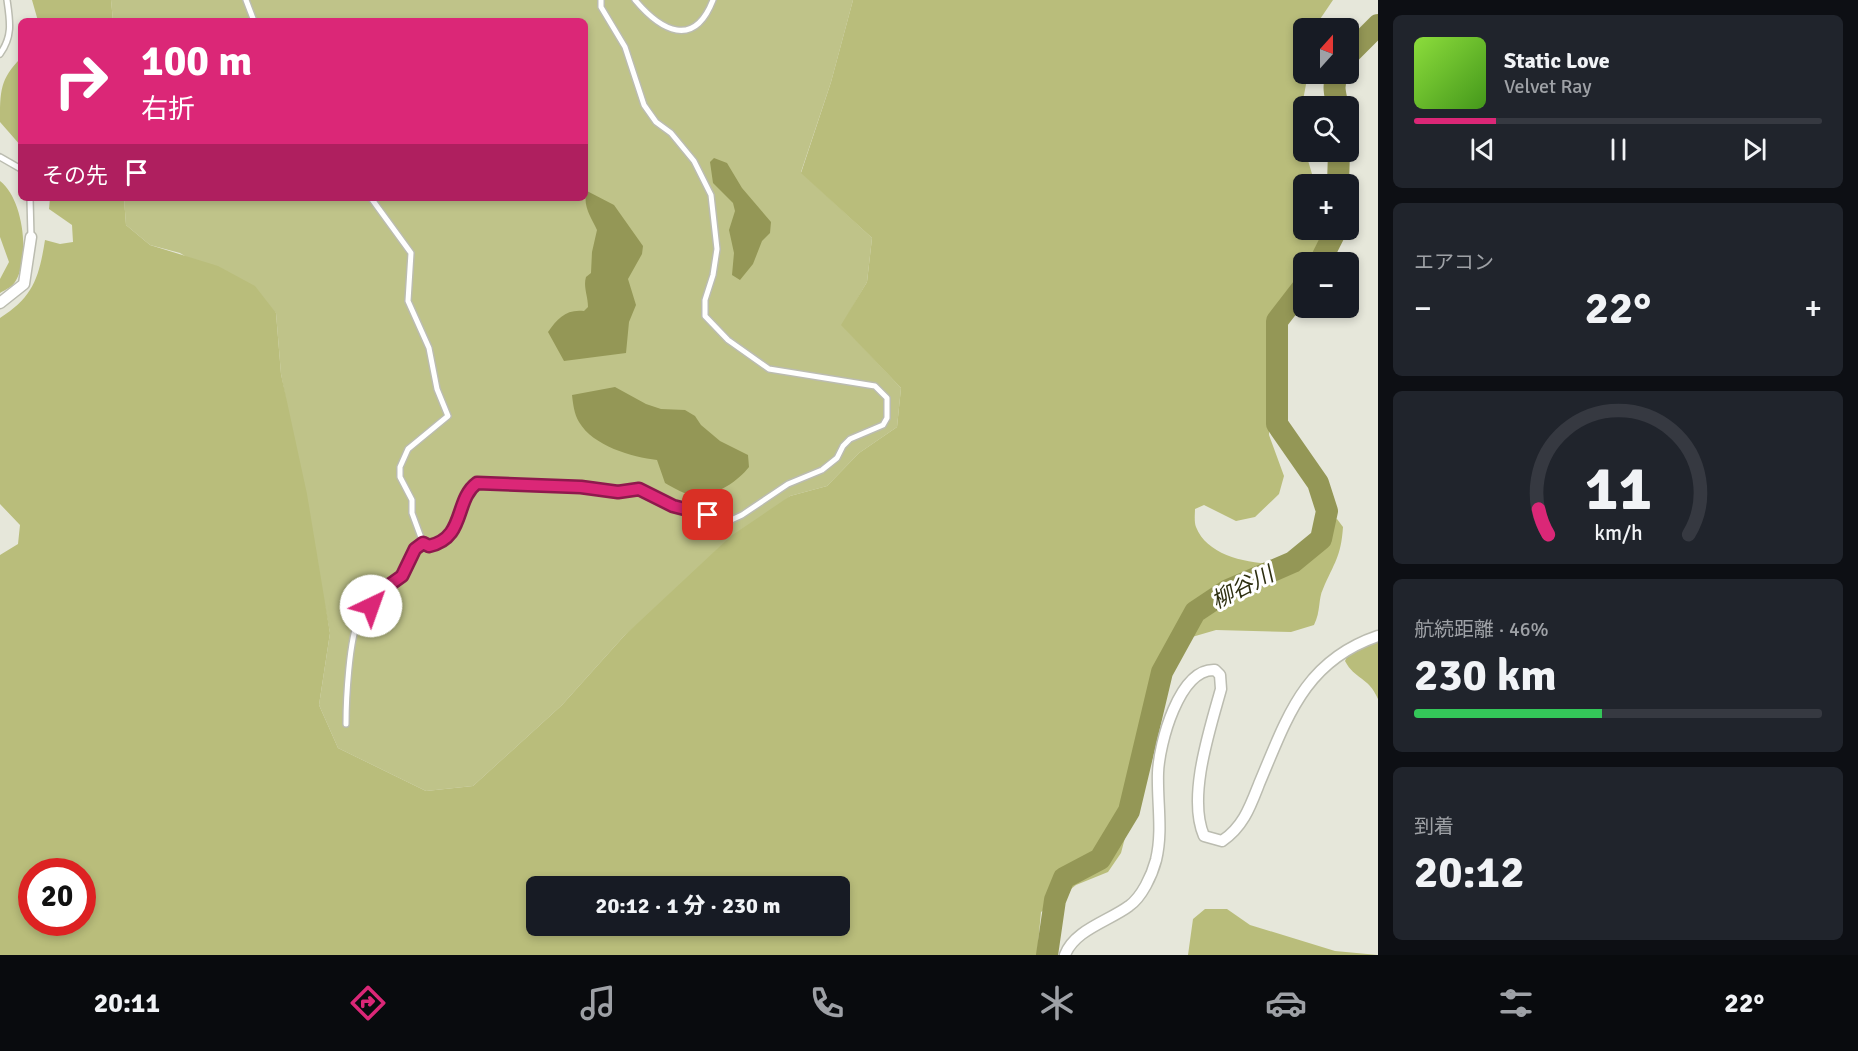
<!DOCTYPE html>
<html lang="ja">
<meta charset="utf-8">
<style>
body{margin:0;font-family:Signika,"Noto Sans JP",sans-serif;background:#20242c;color:#f1f3f6;height:100vh;display:flex;flex-direction:column;font-size:22px;white-space:nowrap}
*{box-sizing:border-box;margin:0}
p{font-size:20px;color:#9ea1a6}
.icon{flex:none;width:33px;height:33px;fill:none;stroke:currentColor;stroke-width:2;stroke-linecap:round;stroke-linejoin:round}
.map{position:relative;flex:1;overflow:hidden}
.panel{display:flex;flex-direction:column;gap:15px;padding:15px;background:#0d0f14;width:480px}
.panel>*{flex:none}
.banner{position:absolute;left:18px;top:18px;width:570px;height:183px;border-radius:9px;box-shadow:0 3px 9px #0003;background:#db2777;color:#fff;overflow:hidden}
.needle{width:39px;rotate:21deg}
.fabs{position:absolute;left:1293px;top:18px;display:grid;gap:12px}
.fabs a{display:grid;place-items:center;width:66px;height:66px;border-radius:9px;background:#171b24;box-shadow:0 3px 9px #0003;font-size:30px}
.speed{position:absolute;left:18px;top:858px;display:flex;gap:12px;font-size:30px;font-weight:700;text-align:center}
.speed>*{display:grid;place-content:center;width:78px;height:78px;border-radius:50%;background:#171b24;box-shadow:0 3px 9px #0003;line-height:1}
.speed .limit{border:9px solid #d22;background:#fff;color:#111}
.pin{position:absolute;display:grid;place-items:center;width:51px;height:51px;color:#fff;margin:-26px;border-radius:12px;box-shadow:0 3px 9px #0006}
.me{position:absolute;width:66px;margin:-33px;rotate:42deg;stroke-linejoin:round;filter:drop-shadow(0 0 4px #0008)}
.turn{display:flex;align-items:center;gap:21px;height:126px;padding:0 24px;font-size:27px}
.turn .icon{width:78px;height:78px;stroke-width:2.5}
.turn b{display:block;font-size:42px;line-height:51px}
.then{display:flex;align-items:center;height:57px;padding:0 24px;background:#0003;gap:12px;font-size:22px}
.big{font-size:45px;font-weight:800;line-height:1.1}
.panel .tile{flex:1;display:flex;flex-direction:column;justify-content:center;gap:9px;min-width:0;padding:0 21px;border-radius:9px;background:#20242c}
.panel .dial{align-items:center;gap:0}
.dial svg{height:156px;overflow:visible;fill:none;stroke:#363941;stroke-width:7;stroke-linecap:round;text-anchor:middle}
.dial text{fill:#f1f3f6;stroke:none}
.song{display:flex;align-items:center;gap:18px}
.cover{width:72px;height:72px;border-radius:9px;background:linear-gradient(135deg,hsl(90 70% 55%),hsl(100 70% 35%))}
.played{height:6px;border-radius:3px;background:linear-gradient(90deg,#db2777 20%,#363941 20%)}
.keys{display:flex;justify-content:space-around;direction:ltr}
.heat{display:flex;justify-content:space-between;align-items:center;font-size:33px;direction:ltr}
.charge{height:9px;border-radius:4px;background:linear-gradient(90deg,#34c759 46%,#363941 0)}
.trip{position:absolute;left:526px;top:876px;width:324px;height:60px;border-radius:9px;background:#171b24;box-shadow:0 3px 9px #0003;font-weight:800;line-height:60px;text-align:center}
.dock{display:flex;height:96px;justify-content:space-around;align-items:center;background:#090b0e;color:#9ea1a6}
.dock .icon{width:42px;height:42px}
.dock .active{color:#db2777}
.dock b{font-size:27px;color:#f1f3f6}
main{display:flex;flex:1;min-height:0}
.map>svg:first-child{display:block}
</style>
<main>
<div class="map">
<svg width="1378" height="955" viewBox="0 0 1378 955">
<rect width="100%" height="100%" fill="#e6e7da"/>
<path fill="#bfc389" d="M111 0H853L831 82 801 172 872 238 867 282 842 325 901 388 897 427 859 453 827 486 790 496 624 636 562 705 473 786 426 791 338 748 319 705 330 633 281 374 276 313 180 253 150 245 126 225 124 198H585V21H113Z"/>
<path fill="#b9bd7b" fill-rule="evenodd" d="M32 0H111L113 21H38Z
M853 0H1333L1314 28H1304V74H1307V79L1298 127 1315 184H1304V230H1325L1312 262H1304L1303 274 1270 320 1269 435 1284 476 1279 494 1255 517 1236 521 1204 505 1195 509C1195 514 1194 522 1196 527 1210 563 1270 567 1301 562L1314 531 1337 519 1343 527C1341 557 1334 563 1323 589 1318 599 1321 611 1314 625L1291 632 1216 630 1192 637 1162 658 1133 764 1127 830 1121 853 1108 872 1076 885 1041 912 1037 955H0V555L18 544 20 525 0 504V318C33 297 39 278 45 240L60 244 73 242 72 225 49 209 50 198H124L126 225 150 245 218 266 255 286 276 313 281 374 307 494 330 633 319 705 338 748 426 791 473 786 562 705 624 636 731 536 790 496 827 486 859 453 897 427 901 388 841 325 867 282 872 238 801 173 831 82ZM32 872H82V922H32ZM537 886H840V926H537Z
M21 58V146L0 122C0 91 0 79 21 58Z
M0 181C23 198 31 258 15 282 12 287 5 290 0 293V279L9 262 0 237Z
M1378 640V699C1368 676 1355 680 1345 661L1349 652Z
M1205 909H1227L1250 925 1335 951 1378 955H1188L1193 919Z"/>
<path fill="#949756" d="M714 158 727 163 742 188 771 222 770 233 762 241 753 264 740 280 732 275 734 253 729 230 735 211 733 203 713 183 710 162Z
M587 191 614 205 643 246 642 254 628 279 636 305 629 322 626 353 564 361 548 332C558 318 566 309 584 311L588 307C588 296 583 287 586 277L591 273 592 252 597 230C591 217 582 205 587 191Z
M615 387 646 404 661 409 685 410 695 416 701 425 720 441 748 455 749 467C738 481 715 497 696 496 685 495 674 488 665 483L657 460C632 457 593 446 579 422 574 414 573 403 572 395Z"/>
<g fill="none" stroke-linecap="round" stroke-linejoin="round">
<path stroke="#949756" stroke-width="22" d="M1348 55 1378 25
M1338 106C1335 95 1332 84 1338 74
M1338 184 1339 152
M1320 262 1336 230
M1047 955 1055 900 1064 878 1100 859 1129 811 1162 672 1195 612 1228 590 1293 562 1321 539 1327 511 1318 483 1277 424V321L1304 286"/>
<defs>
<path id="lane" d="M246 0 254 21
M635 0C661 31 694 49 713 0
M0 54C13 36 10 21 7 0
M0 157 21 169
M30 198 31 237
M371 198 411 253 408 301 429 348 437 389 448 416 408 449 400 467V477L412 500V513L423 543
M423 543 429 546C469 537 453 486 486 482L618 492 639 489 673 506 729 521 742 515 788 484 822 470 837 458 843 446 850 439 883 425 887 418V398L875 386 769 369 728 340 705 316V300L713 275 717 249 711 195 694 161 671 133 656 122 644 105 625 47 601 7V0
M346 724C346 701 349 638 359 619 369 602 388 591 401 577 411 567 411 552 423 543"/>
<path id="street" d="M0 303 24 284 31 237
M1065 955C1074 930 1109 921 1129 906 1142 897 1152 875 1156 860 1163 831 1157 802 1158 773 1159 744 1179 668 1215 670L1220 675 1221 689C1210 729 1187 797 1204 836L1222 841C1243 827 1250 807 1259 784 1287 718 1304 661 1378 636"/>
</defs>
<use href="#lane" stroke="#bbbcb0" stroke-width="8"/>
<use href="#street" stroke="#bbbcb0" stroke-width="13"/>
<use href="#lane" stroke="#fff" stroke-width="5"/>
<use href="#street" stroke="#fff" stroke-width="10"/>
</g>
<g fill="none" stroke-linecap="round" stroke-linejoin="round">
<defs>
<path id="route" d="M371 606 388 586 402 576 415 549 423 543 429 546C466 538 454 500 477 483L581 487 618 492 639 489 673 506 708 515"/>
</defs>
<use href="#route" stroke="#8e194d" stroke-width="15"/>
<use href="#route" stroke="#db2777" stroke-width="10"/>
</g>
<g text-anchor="middle" stroke-width="6" stroke-linejoin="round" paint-order="stroke">
<g font-size="22" font-style="italic" fill="#2d2f11" stroke="#fff">
<text transform="translate(1242 587) rotate(-27)" y="8">柳谷川</text>
</g>
</g>
</svg>
<div class="fabs">
<a><svg class="needle" viewBox="-14 -14 28 28"><path d="M0-13l5 13h-10z" fill="#e53935"/><path d="M0 13l5-13h-10z" fill="#9ea1a6"/></svg></a>
<a><svg class="icon" aria-label="search" viewBox="0 0 24 24"><circle cx="10" cy="10" r="6"/><path d="M15 15l6 6"/></svg></a>
<a>+</a>
<a>−</a>
</div>
<div class="speed"><div class="limit">20</div></div>
<div class="pin" style="left:708px;top:515px;background:#d93025"><svg class="icon" aria-label="arrive" viewBox="0 0 24 24"><path d="M6 21V4h12l-3 4 3 4H6"/></svg></div>
<svg class="me" style="left:371px;top:606px" viewBox="-20 -20 40 40"><circle r="19" fill="#fff"/><path d="M0-13L10 11 0 6-10 11z" fill="#db2777"/></svg>
<div class="trip">20:12 · 1 分 · 230 m</div>
<div class="banner">
<div class="turn"><svg class="icon" aria-label="right" viewBox="0 0 24 24"><path d="M7 20v-9h11M14 6l5 5-5 5"/></svg><div><b>100 m</b>右折</div></div>
<div class="then">その先<svg class="icon" aria-label="arrive" viewBox="0 0 24 24"><path d="M6 21V4h12l-3 4 3 4H6"/></svg></div>
</div>
</div>
<section class="panel">
<div class="tile">
<div class="song"><i class="cover"></i><div><b>Static Love</b><p>Velvet Ray</p></div></div>
<div class="played"></div>
<div class="keys"><svg class="icon" aria-label="previous" viewBox="0 0 24 24"><path d="M18 5L8 12l10 7zM5 5v14"/></svg><svg class="icon" aria-label="pause" viewBox="0 0 24 24"><path d="M8 5v14M16 5v14"/></svg><svg class="icon" aria-label="next" viewBox="0 0 24 24"><path d="M6 5l10 7-10 7zM19 5v14"/></svg></div>
</div>
<div class="tile"><p>エアコン</p>
<div class="heat"><a>−</a><b class="big">22°</b><a>+</a></div>
</div>
<div class="tile dial"><svg viewBox="0 0 100 80">
<path d="M14 69A42 42 0 1 1 86 69"/>
<path d="M14 69A42 42 0 0 1 9 56" stroke="#db2777"/>
<text x="50" y="56" font-size="32" font-weight="700">11</text>
<text x="50" y="72" font-size="11">km/h</text>
</svg></div>
<div class="tile"><p>航続距離 · 46%</p><b class="big">230 km</b><div class="charge"></div></div>
<div class="tile"><p>到着</p><b class="big">20:12</b></div>
</section>
</main>
<nav class="dock">
<b>20:11</b>
<svg class="icon active" aria-label="directions" viewBox="0 0 24 24"><path d="M12 3l9 9-9 9-9-9zM9 14v-3h6M13 9l2 2-2 2"/></svg>
<svg class="icon" aria-label="music" viewBox="0 0 24 24"><path d="M9 18V5l10-2v13"/><circle cx="6" cy="18" r="3"/><circle cx="16" cy="16" r="3"/></svg>
<svg class="icon" aria-label="phone" viewBox="0 0 24 24"><path d="M5 4h4l2 5-3 2q2 4 5 5l2-3 5 2v4C11 20 4 13 5 4z"/></svg>
<svg class="icon" aria-label="climate" viewBox="0 0 24 24"><path d="M12 3v18M4 7l16 10M4 17L20 7"/></svg>
<svg class="icon" aria-label="car" viewBox="0 0 24 24"><path d="M5 17H2v-5l4-1 3-4h7l3 4 3 1v5h-3M9 17h6M6 11h13"/><circle cx="7" cy="17" r="2"/><circle cx="17" cy="17" r="2"/></svg>
<svg class="icon" aria-label="filters" viewBox="0 0 24 24"><path d="M4 7h16M4 17h16"/><circle cx="9" cy="7" r="2"/><circle cx="15" cy="17" r="2"/></svg>
<b>22°</b>
</nav>
